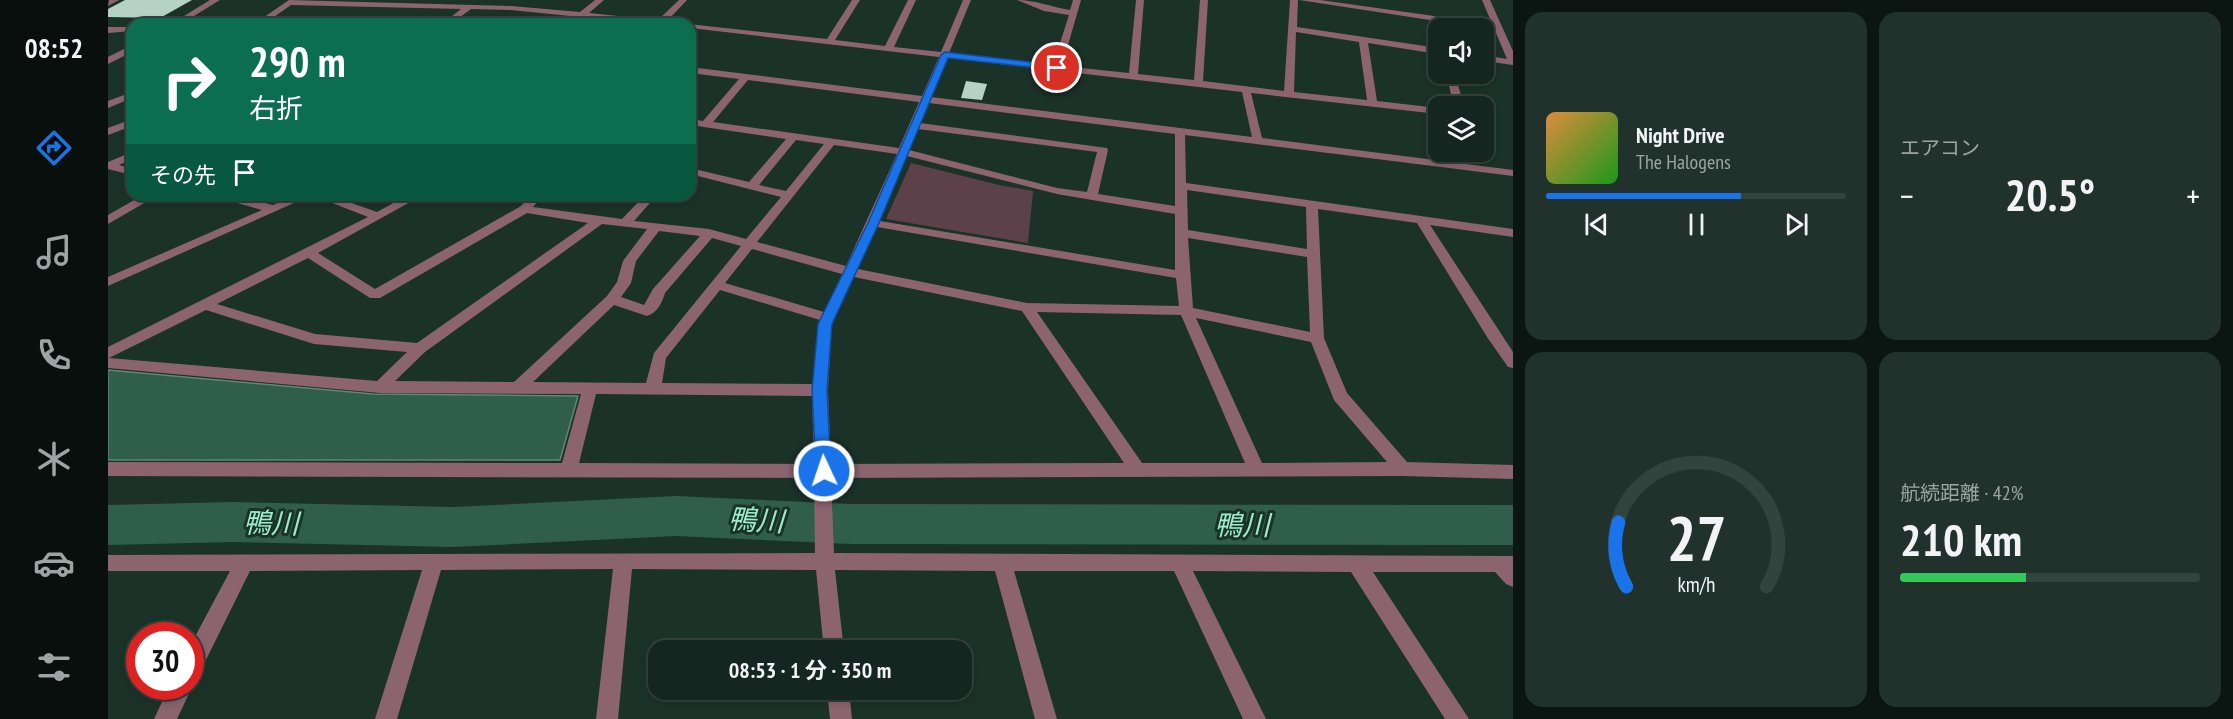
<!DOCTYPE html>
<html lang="ja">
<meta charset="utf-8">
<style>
body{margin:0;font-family:"PT Sans Narrow","Noto Sans JP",sans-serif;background:#21322c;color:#f1f3f6;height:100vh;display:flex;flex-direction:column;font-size:22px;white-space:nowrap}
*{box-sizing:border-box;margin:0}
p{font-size:20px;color:#9da5a4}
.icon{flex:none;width:33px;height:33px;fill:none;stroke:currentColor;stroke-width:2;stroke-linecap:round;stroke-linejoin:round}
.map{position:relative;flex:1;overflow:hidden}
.drawer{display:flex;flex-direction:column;gap:12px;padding:12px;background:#0b1511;width:720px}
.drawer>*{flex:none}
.guide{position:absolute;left:18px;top:18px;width:570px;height:183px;border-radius:18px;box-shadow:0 3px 9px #0003,0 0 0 2px #33433d;background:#0b6e4f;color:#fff;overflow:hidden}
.fabs{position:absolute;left:1320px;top:18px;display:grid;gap:12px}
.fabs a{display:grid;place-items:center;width:66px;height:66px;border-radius:12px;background:#14261f;box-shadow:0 3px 9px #0003,0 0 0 2px #33433d;font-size:30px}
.speed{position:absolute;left:18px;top:622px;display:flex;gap:12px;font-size:30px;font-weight:700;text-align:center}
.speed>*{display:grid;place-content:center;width:78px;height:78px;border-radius:50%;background:#14261f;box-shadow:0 3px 9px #0003,0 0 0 2px #33433d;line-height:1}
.speed .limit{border:9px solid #d22;background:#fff;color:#111}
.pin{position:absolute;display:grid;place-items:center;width:51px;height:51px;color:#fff;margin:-26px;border:3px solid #fff;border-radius:50%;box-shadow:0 2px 6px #0007}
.me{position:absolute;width:66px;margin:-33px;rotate:357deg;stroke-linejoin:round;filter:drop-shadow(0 0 4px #0008)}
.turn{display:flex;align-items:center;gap:21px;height:126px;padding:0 24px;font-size:27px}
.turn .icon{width:78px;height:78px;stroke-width:2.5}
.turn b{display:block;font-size:42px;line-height:51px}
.then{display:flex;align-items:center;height:57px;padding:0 24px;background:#0003;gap:12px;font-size:22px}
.big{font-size:45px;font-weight:700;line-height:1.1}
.drawer .card{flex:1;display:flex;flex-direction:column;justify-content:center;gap:9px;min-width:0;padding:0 21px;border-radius:18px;background:#21322c}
.drawer .dial{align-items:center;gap:0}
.dial svg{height:156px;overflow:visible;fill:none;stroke:#33433d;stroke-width:7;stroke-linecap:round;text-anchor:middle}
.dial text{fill:#f1f3f6;stroke:none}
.song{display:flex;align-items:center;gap:18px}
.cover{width:72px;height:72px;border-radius:9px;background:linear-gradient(135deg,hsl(30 70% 55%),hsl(120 70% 35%))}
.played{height:6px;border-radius:3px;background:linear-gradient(90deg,#1a73e8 65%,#33433d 65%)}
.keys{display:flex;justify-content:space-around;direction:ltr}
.heat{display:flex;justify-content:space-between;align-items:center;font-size:33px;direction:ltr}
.charge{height:9px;border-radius:4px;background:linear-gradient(90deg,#34c759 42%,#33433d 0)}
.drawer .tiles{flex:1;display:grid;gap:12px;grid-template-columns:repeat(2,1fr)}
.trip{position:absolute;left:540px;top:640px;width:324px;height:60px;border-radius:18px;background:#14261f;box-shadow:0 3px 9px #0003,0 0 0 2px #33433d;font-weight:700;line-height:60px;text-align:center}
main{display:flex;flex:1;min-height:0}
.tab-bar{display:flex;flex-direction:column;width:108px;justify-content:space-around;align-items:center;background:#080f0c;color:#9da5a4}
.tab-bar .icon{width:42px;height:42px}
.tab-bar .active{color:#1a73e8}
.tab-bar b{font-size:27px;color:#f1f3f6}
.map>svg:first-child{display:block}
</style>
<main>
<nav class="tab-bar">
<b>08:52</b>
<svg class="icon active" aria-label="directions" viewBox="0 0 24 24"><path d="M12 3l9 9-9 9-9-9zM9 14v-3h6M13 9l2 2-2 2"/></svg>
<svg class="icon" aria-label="music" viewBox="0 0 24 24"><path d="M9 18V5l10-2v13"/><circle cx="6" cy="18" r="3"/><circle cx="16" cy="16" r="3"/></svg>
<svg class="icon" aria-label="phone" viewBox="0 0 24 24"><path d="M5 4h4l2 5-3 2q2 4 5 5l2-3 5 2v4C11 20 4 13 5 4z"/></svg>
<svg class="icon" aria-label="climate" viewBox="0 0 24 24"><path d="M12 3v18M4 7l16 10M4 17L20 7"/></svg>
<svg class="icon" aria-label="car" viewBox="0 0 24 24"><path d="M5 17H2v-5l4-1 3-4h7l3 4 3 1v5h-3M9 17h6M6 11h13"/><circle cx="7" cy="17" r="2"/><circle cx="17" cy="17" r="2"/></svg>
<svg class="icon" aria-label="filters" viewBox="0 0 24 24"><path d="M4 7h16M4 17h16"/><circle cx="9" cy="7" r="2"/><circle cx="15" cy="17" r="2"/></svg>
</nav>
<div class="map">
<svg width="1405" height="719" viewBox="0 0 1405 719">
<rect width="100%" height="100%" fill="#1b3229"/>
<path fill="#5d414a" d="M803 163 891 185 925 191 920 243 778 219Z"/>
<path fill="#2f5e4d" stroke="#62877a" stroke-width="1.5" d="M0 370 265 394 470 396 452 460H0Z"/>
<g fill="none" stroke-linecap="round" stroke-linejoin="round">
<path fill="#2f5e4d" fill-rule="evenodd" d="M568 496 743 504 1405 505V545L743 544 568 536 345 547 125 542 0 545V505L125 502 345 507Z"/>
</g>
<path fill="#b6d1c5" d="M17 0H84L52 18 0 17V9Z
M858 81 879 84 874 100 853 98Z"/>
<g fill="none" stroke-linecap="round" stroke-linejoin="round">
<path fill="#8b6470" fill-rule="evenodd" d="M1 0H11L0 6Z
M102 0H112L73 24H63Z
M181 0 403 6 472 12 487 0H496L481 13 550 20 571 0H579L559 21 569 24H540L403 10 363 9 343 24H334L353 9 183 5 156 24H146Z
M744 0H752L727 40 777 46 800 0H808L786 47 833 52 855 0H863L841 53 945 65 961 15 936 11 909 0C927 0 944 7 962 10L965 0H973L954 66 1021 73 1028 0H1036L1030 74 1086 80 1092 0H1100L1095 81 1176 91 1182 0H1190L1189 27 1330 48V54L1260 43 1269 101 1330 108V114L1143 93 1154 138 1405 170V176L1077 135 1078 183 1405 229V237L1322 225 1405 352V368L1400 367 1379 337 1309 223 1210 209 1216 338 1239 393 1299 462 1405 465V479L1295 476 723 478 726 553 1405 556V587L1398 584 1387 572H1265L1361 719H1337L1243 572 1085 571 1158 719H1135L1066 571H906L949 719H927L887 571 727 570 736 651H716L708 570 524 569 510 719H488L505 569 333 570 289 719H267L314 570 142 571 90 676 82 679V646L122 571H0V555L707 553 706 478 0 476V462L454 463 473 394 272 393 0 368V347L260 217 204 195H221L269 212 300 195H315L210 253 267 289 413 206 423 195H435L425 207 514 219 537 195H549L526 221 601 229 638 239 673 197 582 174V168L641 182 678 139 582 125V119L595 121 631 79 582 73V67L814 96 831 57 582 28 580 24 719 39ZM1188 32 1251 42 1259 100 1186 92ZM839 58 1134 92 1144 137 823 97ZM640 80 811 102 791 148 605 122ZM821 103 1067 134V206L990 194 1000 150 999 148 812 123ZM810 129 989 152 979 192 949 188 801 150ZM688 140 716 144 678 191 651 185ZM726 145 789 154 738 266 649 242ZM799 156 949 194 1067 214V270L772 221ZM1079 190 1198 207 1199 249 1080 230ZM419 213 480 223 309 343 207 334 109 304 200 258 262 298H272ZM494 224 539 229 515 261 509 282 499 296 406 382 287 381 317 352ZM769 227 1068 278 1071 306 919 303 750 269ZM551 231 592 236 545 289 536 305 513 297 523 283 528 261ZM604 238 633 246 546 353 538 383 425 382 506 305 539 316C549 313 554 303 557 293ZM1080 238 1199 257 1202 332 1085 308ZM644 249 734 274 716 312 617 283ZM746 277 914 311 1016 463 723 464 720 390 724 324ZM612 290 712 320 705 384 554 383 558 358ZM98 310 206 344 299 352 269 381 1 358ZM929 312 1073 315 1137 463H1034ZM1088 318 1203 342 1226 400 1279 462 1154 463ZM488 394 704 396 706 464 471 463Z
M1191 0H1212L1326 16 1330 18 1333 28H1330V36L1326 33 1322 20Z
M1374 0H1382L1405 51V65L1376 61V55L1399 59Z
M0 27H24V31L0 33Z
M24 45V52L0 64V57Z
M1338 74H1347L1356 106H1346Z
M24 92V98L0 108V101Z
M24 119V126L0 135V128Z
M24 152V159L11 165 24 169V175L0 169V162Z
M35 195H50L0 224V215Z
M106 195H126L165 205 188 195H204L0 286V277L154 210 108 197Z
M82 684 84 687 69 719H46L61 687H82Z
M719 690H741L744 719H722Z"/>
</g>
<path fill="#1a73e8" stroke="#114b97" stroke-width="1.5" d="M837 52 949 65 953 68 949 70 840 58 771 223 724 324 719 390 723 471 721 476 716 477 710 476 708 471 704 390 710 324 760 223 833 55Z"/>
<g text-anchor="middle" stroke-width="6" stroke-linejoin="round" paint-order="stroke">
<g font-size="28" font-style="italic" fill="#9ceccd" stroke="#1b3229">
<text transform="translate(648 520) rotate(3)" y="10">鴨川</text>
<text transform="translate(163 523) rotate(1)" y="10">鴨川</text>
<text x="1134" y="535">鴨川</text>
</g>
</g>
</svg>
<div class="fabs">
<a><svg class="icon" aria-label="sound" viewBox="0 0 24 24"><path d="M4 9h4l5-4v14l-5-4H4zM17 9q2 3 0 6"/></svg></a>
<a><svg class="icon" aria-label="layers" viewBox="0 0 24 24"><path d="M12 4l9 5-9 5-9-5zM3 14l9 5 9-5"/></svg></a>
</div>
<div class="speed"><div class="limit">30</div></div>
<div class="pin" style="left:949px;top:68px;background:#d93025"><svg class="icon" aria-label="arrive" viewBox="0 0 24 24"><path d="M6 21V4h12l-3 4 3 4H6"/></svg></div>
<svg class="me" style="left:716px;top:471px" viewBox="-20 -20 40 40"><circle r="17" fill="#1a73e8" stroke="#fff" stroke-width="3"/><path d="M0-11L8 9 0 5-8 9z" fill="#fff"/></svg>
<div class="trip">08:53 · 1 分 · 350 m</div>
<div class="guide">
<div class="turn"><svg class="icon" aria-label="right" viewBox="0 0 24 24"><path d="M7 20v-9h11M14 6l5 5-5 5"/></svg><div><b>290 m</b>右折</div></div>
<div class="then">その先<svg class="icon" aria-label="arrive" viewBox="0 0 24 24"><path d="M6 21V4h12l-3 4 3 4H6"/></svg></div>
</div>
</div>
<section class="drawer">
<div class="tiles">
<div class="card">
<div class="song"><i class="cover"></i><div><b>Night Drive</b><p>The Halogens</p></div></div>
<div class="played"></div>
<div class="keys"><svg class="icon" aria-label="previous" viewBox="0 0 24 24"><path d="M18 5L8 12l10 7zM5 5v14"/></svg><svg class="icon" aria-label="pause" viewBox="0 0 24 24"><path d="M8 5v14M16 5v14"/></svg><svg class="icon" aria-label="next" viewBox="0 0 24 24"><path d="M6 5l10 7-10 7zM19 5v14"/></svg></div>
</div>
<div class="card"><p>エアコン</p>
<div class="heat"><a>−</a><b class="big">20.5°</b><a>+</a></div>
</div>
<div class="card dial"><svg viewBox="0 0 100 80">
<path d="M14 69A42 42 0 1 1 86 69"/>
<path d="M14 69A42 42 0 0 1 10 36" stroke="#1a73e8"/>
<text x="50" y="56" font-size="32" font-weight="700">27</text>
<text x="50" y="72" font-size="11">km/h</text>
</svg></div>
<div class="card"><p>航続距離 · 42%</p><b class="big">210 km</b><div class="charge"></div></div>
</div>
</section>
</main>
